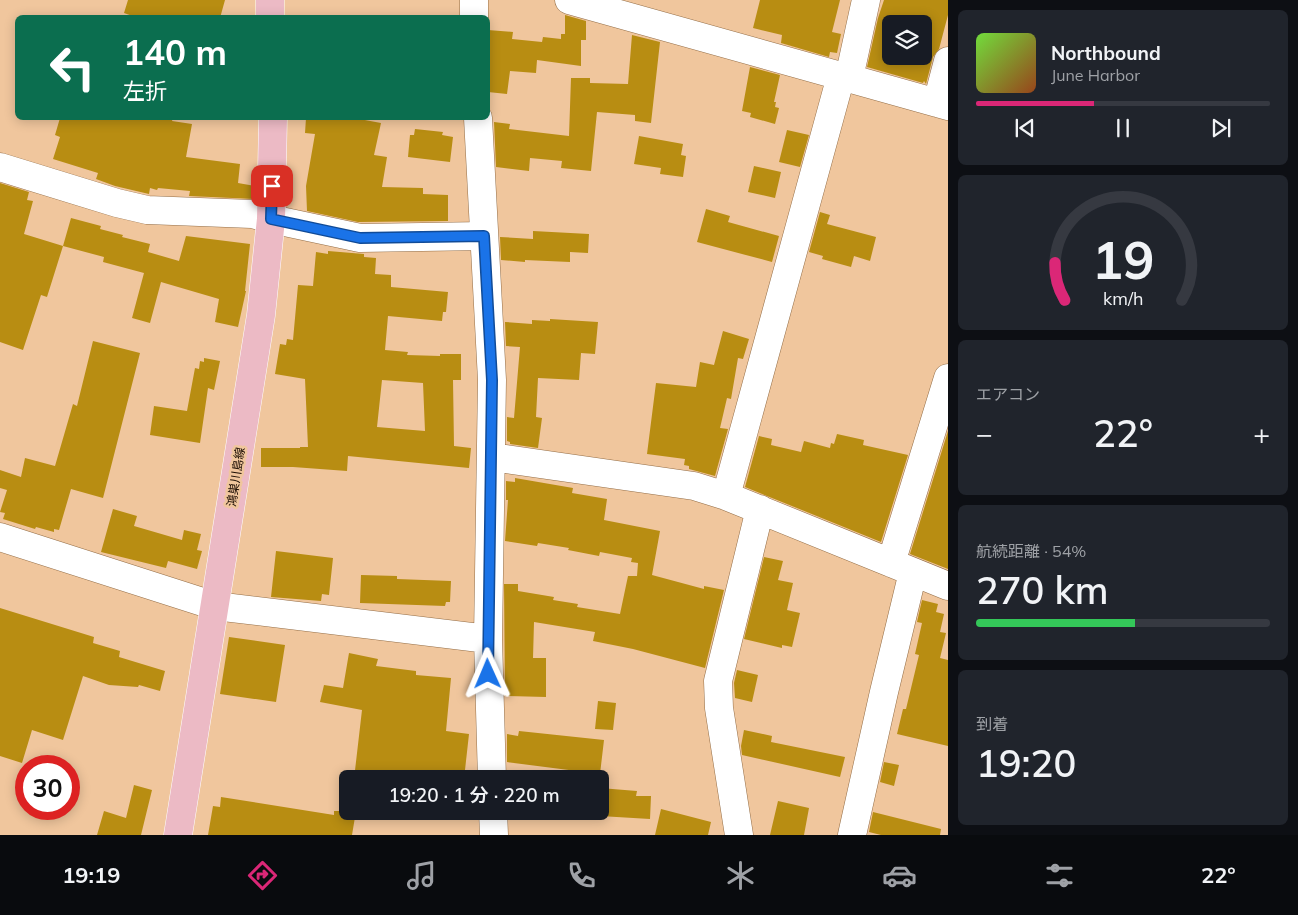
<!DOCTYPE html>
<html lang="ja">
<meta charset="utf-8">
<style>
body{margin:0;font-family:Mulish,"Noto Sans JP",sans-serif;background:#20242c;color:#f1f3f6;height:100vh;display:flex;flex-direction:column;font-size:19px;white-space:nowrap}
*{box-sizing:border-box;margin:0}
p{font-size:16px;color:#9ea1a6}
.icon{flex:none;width:28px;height:28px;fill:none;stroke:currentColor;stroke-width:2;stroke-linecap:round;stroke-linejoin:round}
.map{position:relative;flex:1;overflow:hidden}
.sheet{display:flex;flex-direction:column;gap:10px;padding:10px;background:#0d0f14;width:350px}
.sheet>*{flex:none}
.top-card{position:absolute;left:15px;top:15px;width:475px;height:105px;border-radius:8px;box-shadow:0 2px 12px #0003;background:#0b6e4f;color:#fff;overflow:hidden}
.controls{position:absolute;left:882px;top:15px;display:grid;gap:10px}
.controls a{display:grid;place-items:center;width:50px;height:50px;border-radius:8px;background:#171b24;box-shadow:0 2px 12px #0003;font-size:25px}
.speed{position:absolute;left:15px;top:755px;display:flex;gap:10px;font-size:25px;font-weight:700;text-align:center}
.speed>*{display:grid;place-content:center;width:65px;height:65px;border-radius:50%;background:#171b24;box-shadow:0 2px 12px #0003;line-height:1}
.speed .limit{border:8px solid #d22;background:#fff;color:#111}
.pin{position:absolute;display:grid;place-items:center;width:42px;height:42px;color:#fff;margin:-21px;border-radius:10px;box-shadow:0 2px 8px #0006}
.me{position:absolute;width:55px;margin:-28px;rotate:359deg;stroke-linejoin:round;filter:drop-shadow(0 0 4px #0008)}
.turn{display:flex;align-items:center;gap:18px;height:105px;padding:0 25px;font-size:22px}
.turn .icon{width:65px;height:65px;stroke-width:2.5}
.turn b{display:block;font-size:35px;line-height:42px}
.big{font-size:38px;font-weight:600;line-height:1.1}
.sheet .widget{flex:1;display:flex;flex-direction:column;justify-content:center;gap:8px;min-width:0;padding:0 18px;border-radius:8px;background:#20242c}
.sheet .dial{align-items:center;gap:0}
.dial svg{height:130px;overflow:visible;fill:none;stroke:#363941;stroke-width:7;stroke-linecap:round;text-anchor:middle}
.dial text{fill:#f1f3f6;stroke:none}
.song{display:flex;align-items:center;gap:15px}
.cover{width:60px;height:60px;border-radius:8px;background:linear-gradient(135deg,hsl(100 70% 55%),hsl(20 70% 35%))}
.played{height:5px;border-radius:2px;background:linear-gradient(90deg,#db2777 40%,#363941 40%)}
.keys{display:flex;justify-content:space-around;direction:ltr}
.heat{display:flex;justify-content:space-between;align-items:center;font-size:28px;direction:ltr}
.charge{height:8px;border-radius:4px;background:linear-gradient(90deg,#34c759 54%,#363941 0)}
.trip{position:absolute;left:339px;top:770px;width:270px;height:50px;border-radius:8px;background:#171b24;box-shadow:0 2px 12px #0003;font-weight:600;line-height:50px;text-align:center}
.tabs{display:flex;height:80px;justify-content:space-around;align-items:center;background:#090b0e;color:#9ea1a6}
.tabs .icon{width:35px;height:35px}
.tabs .selected{color:#db2777}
.tabs b{font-size:22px;color:#f1f3f6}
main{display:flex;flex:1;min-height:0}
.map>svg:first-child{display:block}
</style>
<main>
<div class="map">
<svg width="948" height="835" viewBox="0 0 948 835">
<rect width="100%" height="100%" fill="#f0c69d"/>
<path fill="#b88d12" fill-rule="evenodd" d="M128 0H225L220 18H138L124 13Z
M760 0H840L832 32 841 34 837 53 830 52 829 57 781 43 782 35 753 28Z
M884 0H948V15L939 49 933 57 926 84 924 81 923 83 867 67 878 18ZM891 24H924V56H891Z
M565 15 586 21V40H581V66L537 60 536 73 510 71 507 94 488 92V30L513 32 512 39 542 42 543 37 561 39V34H565Z
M632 35 660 42 651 123 635 121V115L597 112 591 171 561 168 562 161 530 158 529 171 496 167 494 122 510 124 509 129 569 136 571 78H590V83L628 84Z
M750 67 780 75 774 102H776L775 107 779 108 775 124 750 117 751 113 742 111Z
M60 118H173L172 121 192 124 186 157 240 164 238 183 255 186 254 199 189 196 190 191 158 188 157 190 150 188 149 194 115 186 96 179 98 173 53 159 60 137 55 135Z
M306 118H354L381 123 374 155 387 157 382 187 423 188V194L448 195V221L358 222 307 211 306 186 315 134 305 133Z
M415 129 443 132 442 135 453 137 450 162 408 157 410 135H414Z
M787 130 809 135 800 167 779 162Z
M639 136 683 144 681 155 686 156 683 177 660 174 661 168 634 164Z
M754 166 781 172 775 198 748 192Z
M0 183 29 192 27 200 33 201 24 234 63 246 47 297 41 295 23 350 0 342Z
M706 209 730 216 728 222 779 236 772 262 697 242Z
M820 212 830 215 827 224 876 237 870 261 854 256 851 267 822 259 823 256 809 252Z
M71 218 101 226 100 229 123 235 122 237 150 244 148 252 179 261 186 236 250 244 245 291H246L238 327 215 322 219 299 161 282 150 323 132 318 144 273 103 262 104 257 63 246Z
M533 231 589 234 588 253 570 252V262L525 260V262L501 260 500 237 533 239Z
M328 251 364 254V257L376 258 375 274 391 275V287L448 292 446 312H443L442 321 388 316 385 350 408 352 407 355 440 356V354H461V380H453L454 446 471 448 469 468 348 456 347 471 293 467H261V448H300V447H308L305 379 275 374 280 344 286 345 287 339 293 340 298 285 313 286 316 252 328 254ZM382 380 423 383 425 431 377 427Z
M550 319 598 322 595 354 581 353 579 380 538 378 536 417 542 418 538 448 510 444V442L507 441V417L514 418 520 347 506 346 505 322 532 324V320L550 321Z
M723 331 749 339 743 359 738 358 731 399 727 398 720 428 728 429 715 476 689 469V466L684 465 685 459 647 454 656 383 696 387 700 362 714 365Z
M93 341 140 353 103 498 71 489 59 530 54 529V532L36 527 35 529 3 519 5 513 0 512 7 490 0 488V470L21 477 25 458 55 466 73 404 77 406Z
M204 358 220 361 214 390 208 388 200 443 150 435 154 406 187 411 195 368 199 369 200 361 204 362Z
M948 431V569L910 554Z
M837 434 864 440 863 445 908 455 881 542 745 487 759 436 772 439 771 445 801 452 804 441 830 448 831 443 834 444Z
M515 478 573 488 572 493 607 499 604 520 660 531 652 575 704 589V586L724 590 705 668 633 649 593 641 595 632 534 622 533 658H546V697L505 696 504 584H518V591L554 597 553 600 578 604 577 607 620 614 628 576H637L638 563 631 562 632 558 600 552 599 556 568 550 569 548 538 543 537 546 505 541 508 500H506V481L515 482Z
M113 509 137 516 134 526 182 540 184 530 201 534 197 550 202 551 197 569 168 561 166 568 101 552Z
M276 551 333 558 329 595 322 594 321 601 271 597Z
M764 557 783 561 778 580 793 583 787 610 800 613 792 647 782 645V648L744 639Z
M361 575 397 576V579L451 581 450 602H446L445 606 360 603Z
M922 600 938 604 936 612 944 614 940 632 946 633 940 658 948 660V746L897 734 903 709H906L919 655 915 654 922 623 917 622Z
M0 608 94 637 93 643 120 651 119 657 165 671 160 691 139 685 138 687 109 685 83 676 63 740 32 730 22 763 0 756Z
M229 637 285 645 276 702 220 694Z
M349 653 378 659 376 666 416 671V675L451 678 446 731 469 734 464 779H354L362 710 320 702 324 685 343 688Z
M737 670 758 675 752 702 735 698 734 683Z
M598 701 616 703 613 730 595 729Z
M744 730 772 736 771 742 845 757 840 777 742 755 741 746Z
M519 731 604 740 600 774 507 762V734L518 736Z
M884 762 899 765 894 786 880 782Z
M134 785 152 790 141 835H97L104 811 126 818Z
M600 788 637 791 636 796H651L650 819 600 816Z
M221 797 334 815V811H356L352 835H208L213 806 220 807Z
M778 801 809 808 804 835H770Z
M661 809 711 822 708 835H655Z
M873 812 941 829 940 835H881L869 832Z"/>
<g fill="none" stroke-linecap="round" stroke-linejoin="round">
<defs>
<path id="minor" d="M474 0V18
M569 0 948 106
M849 78 866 0
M937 103 948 61
M478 118 492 380 488 639 492 779
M0 167 117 203 147 210 252 214 271 219 360 238 484 236
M491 457 694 486 726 496 948 586
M726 496 841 76
M0 537 215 606 488 639
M891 563 948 378
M493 811 494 835
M739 835 719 708 718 681 760 509
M852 835 884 692 913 572"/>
<path id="major" d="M270 0V18
M178 835 261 315 271 219 273 118"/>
</defs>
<use href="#minor" stroke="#946e47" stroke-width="29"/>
<use href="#major" stroke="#fff" stroke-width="29"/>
<use href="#minor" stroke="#fff" stroke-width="28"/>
<use href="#major" stroke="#ecbac5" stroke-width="28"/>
</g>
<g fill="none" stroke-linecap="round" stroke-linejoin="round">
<defs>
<path id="route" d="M272 186 271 219 360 238 484 236 492 380 488 674"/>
</defs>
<use href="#route" stroke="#114b97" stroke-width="12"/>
<use href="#route" stroke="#1a73e8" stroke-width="9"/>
</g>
<g text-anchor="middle" stroke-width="5" stroke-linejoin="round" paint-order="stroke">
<g font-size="12" fill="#190b00" stroke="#f0c69d">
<text transform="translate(236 477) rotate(-81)" y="4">鴻巣川島線</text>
</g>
</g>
</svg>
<div class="controls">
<a><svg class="icon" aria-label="layers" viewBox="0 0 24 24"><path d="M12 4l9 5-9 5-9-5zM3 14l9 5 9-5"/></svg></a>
</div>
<div class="speed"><div class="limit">30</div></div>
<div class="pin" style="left:272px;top:186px;background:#d93025"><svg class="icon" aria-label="arrive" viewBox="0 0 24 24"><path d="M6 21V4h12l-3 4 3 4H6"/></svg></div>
<svg class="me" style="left:488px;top:674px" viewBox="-20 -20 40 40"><path d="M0-17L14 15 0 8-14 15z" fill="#1a73e8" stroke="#fff" stroke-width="4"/></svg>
<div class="trip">19:20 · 1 分 · 220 m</div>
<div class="top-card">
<div class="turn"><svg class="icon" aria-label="left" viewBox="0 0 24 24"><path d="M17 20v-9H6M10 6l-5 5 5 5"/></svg><div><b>140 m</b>左折</div></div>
</div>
</div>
<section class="sheet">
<div class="widget">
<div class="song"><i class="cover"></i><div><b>Northbound</b><p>June Harbor</p></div></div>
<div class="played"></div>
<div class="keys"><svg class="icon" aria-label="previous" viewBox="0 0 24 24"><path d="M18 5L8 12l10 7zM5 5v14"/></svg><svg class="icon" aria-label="pause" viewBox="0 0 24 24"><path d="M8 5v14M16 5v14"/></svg><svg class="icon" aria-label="next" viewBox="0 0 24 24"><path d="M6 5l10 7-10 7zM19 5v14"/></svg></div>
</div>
<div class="widget dial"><svg viewBox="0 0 100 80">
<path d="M14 69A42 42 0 1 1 86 69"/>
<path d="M14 69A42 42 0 0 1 8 46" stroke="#db2777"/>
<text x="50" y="56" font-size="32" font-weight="700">19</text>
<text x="50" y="72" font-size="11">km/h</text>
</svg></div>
<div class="widget"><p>エアコン</p>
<div class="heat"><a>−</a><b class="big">22°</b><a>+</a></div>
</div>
<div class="widget"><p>航続距離 · 54%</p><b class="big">270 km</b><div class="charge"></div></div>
<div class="widget"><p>到着</p><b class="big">19:20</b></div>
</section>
</main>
<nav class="tabs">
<b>19:19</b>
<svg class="icon selected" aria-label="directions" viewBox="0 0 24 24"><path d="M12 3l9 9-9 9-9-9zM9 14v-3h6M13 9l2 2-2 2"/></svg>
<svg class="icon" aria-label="music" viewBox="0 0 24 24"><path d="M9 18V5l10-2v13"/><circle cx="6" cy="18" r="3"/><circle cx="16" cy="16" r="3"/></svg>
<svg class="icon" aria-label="phone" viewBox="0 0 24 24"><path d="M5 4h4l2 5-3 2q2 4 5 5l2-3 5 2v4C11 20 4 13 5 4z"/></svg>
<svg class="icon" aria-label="climate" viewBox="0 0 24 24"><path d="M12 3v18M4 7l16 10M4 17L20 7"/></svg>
<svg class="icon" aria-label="car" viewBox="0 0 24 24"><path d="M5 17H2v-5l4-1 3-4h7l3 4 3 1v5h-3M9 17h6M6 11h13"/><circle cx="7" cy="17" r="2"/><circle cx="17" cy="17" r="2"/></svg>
<svg class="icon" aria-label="filters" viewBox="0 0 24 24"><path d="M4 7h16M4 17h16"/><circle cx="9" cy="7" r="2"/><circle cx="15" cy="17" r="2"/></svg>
<b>22°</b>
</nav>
